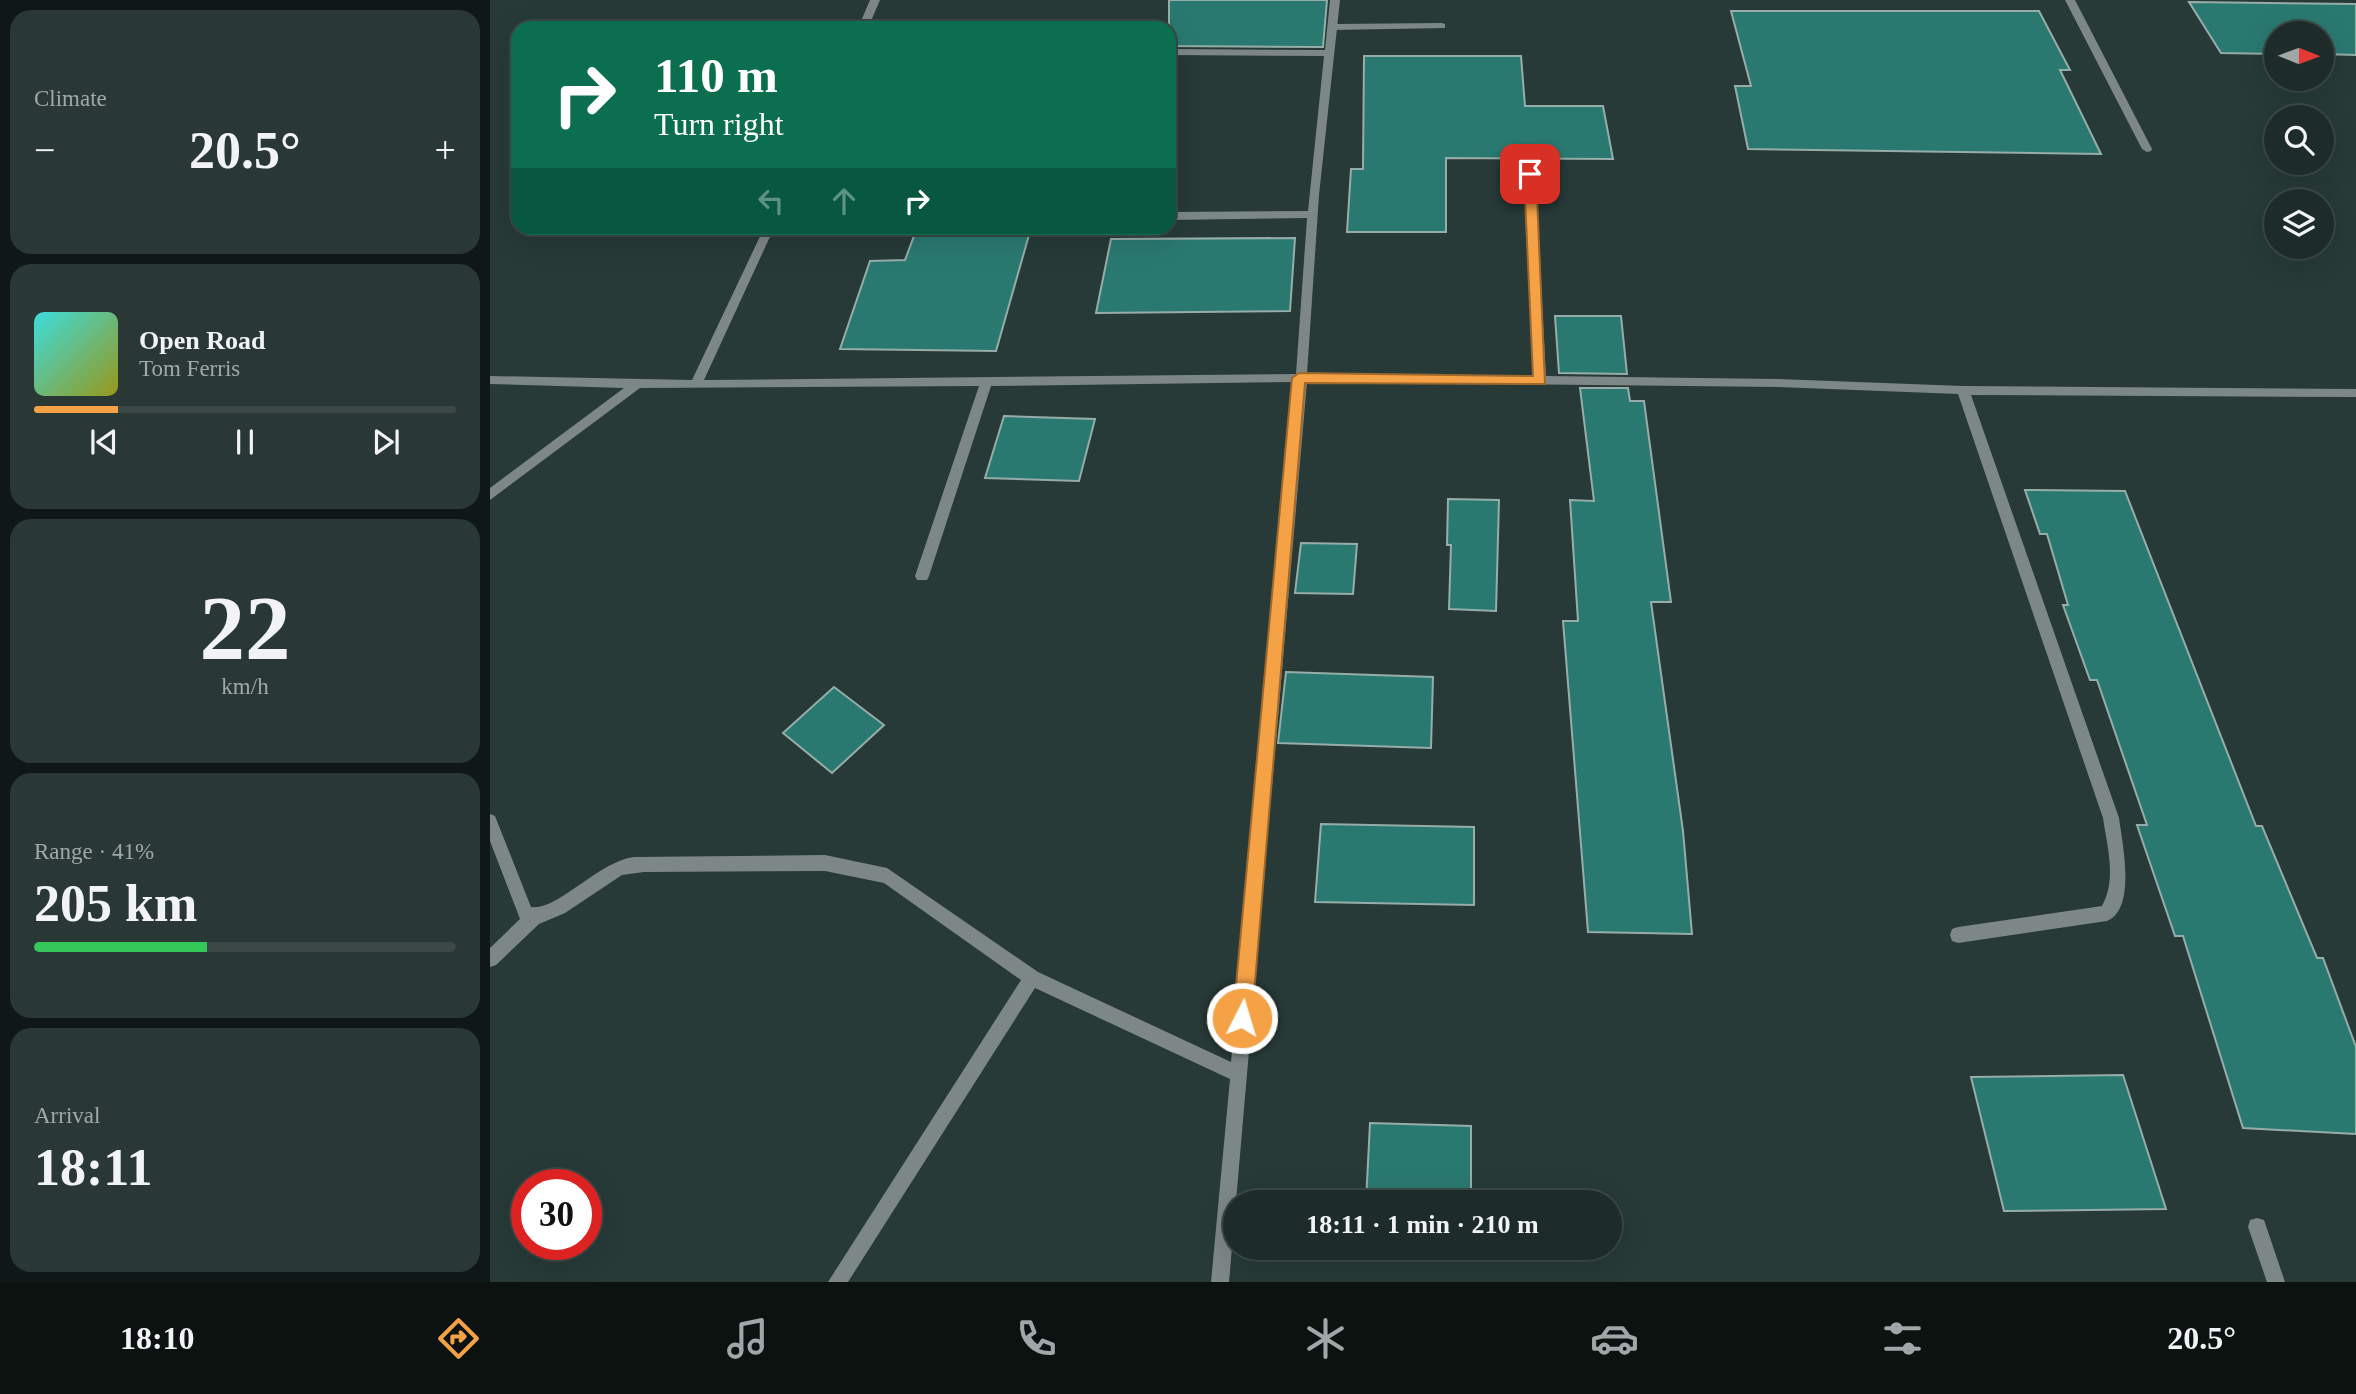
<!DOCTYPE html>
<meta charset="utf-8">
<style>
body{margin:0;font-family:"Times New Roman",serif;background:#2a3835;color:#f1f3f6;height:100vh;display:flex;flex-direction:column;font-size:26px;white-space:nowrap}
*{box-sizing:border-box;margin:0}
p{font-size:23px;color:#a0a7a8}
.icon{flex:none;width:38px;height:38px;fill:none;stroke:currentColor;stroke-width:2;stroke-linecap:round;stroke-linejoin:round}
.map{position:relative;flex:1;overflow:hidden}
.drawer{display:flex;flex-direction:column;gap:10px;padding:10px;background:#101817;width:490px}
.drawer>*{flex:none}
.guide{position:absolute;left:21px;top:21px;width:665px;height:214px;border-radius:21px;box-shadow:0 7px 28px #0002,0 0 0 2px #3b4846;background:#0b6e4f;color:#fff;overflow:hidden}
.needle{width:46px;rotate:91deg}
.controls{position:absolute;left:1774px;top:21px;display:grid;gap:14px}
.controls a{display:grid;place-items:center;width:70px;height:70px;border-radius:50%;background:#1d2c29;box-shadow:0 7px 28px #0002,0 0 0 2px #3b4846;font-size:35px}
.speed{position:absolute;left:21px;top:1169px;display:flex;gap:14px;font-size:35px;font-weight:700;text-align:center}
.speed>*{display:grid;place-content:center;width:91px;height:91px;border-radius:50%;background:#1d2c29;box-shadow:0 7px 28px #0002,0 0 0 2px #3b4846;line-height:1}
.speed .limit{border:10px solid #d22;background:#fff;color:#111}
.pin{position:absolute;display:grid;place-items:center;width:60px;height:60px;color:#fff;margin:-30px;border-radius:14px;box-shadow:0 4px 10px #0006}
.me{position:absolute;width:77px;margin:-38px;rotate:5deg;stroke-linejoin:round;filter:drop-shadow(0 0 5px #0008)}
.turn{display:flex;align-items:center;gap:24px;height:147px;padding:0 28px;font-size:32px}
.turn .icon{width:91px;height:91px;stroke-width:2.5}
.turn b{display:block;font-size:49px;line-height:60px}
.lanes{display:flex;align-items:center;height:66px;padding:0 28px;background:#0003;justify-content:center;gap:35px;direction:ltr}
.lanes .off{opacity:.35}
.big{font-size:52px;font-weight:700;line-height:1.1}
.drawer .widget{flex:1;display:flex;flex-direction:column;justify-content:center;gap:10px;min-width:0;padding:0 24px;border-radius:21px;background:#2a3835}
.drawer .dial{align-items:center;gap:0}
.dial b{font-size:91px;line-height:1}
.song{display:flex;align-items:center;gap:21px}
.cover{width:84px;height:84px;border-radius:10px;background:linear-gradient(135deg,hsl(180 70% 55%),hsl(60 70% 35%))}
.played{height:7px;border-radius:4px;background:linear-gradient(90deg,#f5a246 20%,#3b4846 20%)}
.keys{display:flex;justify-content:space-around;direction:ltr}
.heat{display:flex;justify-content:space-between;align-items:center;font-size:38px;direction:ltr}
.charge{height:10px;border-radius:5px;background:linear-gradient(90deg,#34c759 41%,#3b4846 0)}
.trip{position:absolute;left:733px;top:1190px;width:399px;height:70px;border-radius:35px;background:#1d2c29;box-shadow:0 7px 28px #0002,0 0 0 2px #3b4846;font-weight:700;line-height:70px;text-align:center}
.tabs{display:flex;height:112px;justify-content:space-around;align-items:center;background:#0c1210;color:#a0a7a8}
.tabs .icon{width:49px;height:49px}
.tabs .selected{color:#f5a246}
.tabs b{font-size:32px;color:#f1f3f6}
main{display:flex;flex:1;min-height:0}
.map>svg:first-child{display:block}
</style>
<main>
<section class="drawer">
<div class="widget"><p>Climate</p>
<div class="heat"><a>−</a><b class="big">20.5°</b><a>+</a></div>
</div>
<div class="widget">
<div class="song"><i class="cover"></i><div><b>Open Road</b><p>Tom Ferris</p></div></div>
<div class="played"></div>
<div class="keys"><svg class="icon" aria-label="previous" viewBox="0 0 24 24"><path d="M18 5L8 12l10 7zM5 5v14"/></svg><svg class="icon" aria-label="pause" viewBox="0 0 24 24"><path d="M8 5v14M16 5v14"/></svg><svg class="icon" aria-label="next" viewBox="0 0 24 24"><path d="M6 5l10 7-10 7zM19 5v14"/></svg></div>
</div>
<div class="widget dial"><b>22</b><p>km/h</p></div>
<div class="widget"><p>Range · 41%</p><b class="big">205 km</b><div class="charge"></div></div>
<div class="widget"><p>Arrival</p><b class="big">18:11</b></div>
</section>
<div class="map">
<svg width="1866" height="1282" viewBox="0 0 1866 1282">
<rect width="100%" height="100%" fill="#273a37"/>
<path fill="#2a7971" stroke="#96ada9" stroke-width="2" d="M679 0H837L833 47 679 46Z
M1699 2 1866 4V55L1832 54V33H1787V54L1731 53Z
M1241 11H1549L1580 70H1570L1611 154 1258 149 1245 86H1261Z
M874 56H1031L1035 106H1113L1123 159 956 158V232H857L861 169H873Z
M427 228H541L506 351 350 349 380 261 415 260Z
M805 238 800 311 606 313 621 239Z
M1065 316H1131L1137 374 1069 373Z
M1090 388H1138L1140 401H1154L1181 602H1161L1193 831 1202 934 1098 932 1073 621H1088L1080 500 1104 501Z
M514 416 605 419 589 481 495 478Z
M1535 490 1635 491 1766 826H1772L1827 958H1833L1866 1047V1134L1753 1128 1693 936H1685L1647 825H1657L1607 680H1600L1573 605H1578L1557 534H1550Z
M958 499 1009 500 1006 611 959 609 961 545H957Z
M811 543 867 544 863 594 805 593Z
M796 672 943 677 941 748 788 743Z
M344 687 394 725 342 773 293 733Z
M831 824 984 827V905L825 902Z
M1633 1075 1676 1209 1514 1211 1481 1077Z
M880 1123 981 1126V1202H876Z"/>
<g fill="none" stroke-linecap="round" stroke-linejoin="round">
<path fill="#7d8785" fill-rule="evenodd" d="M1575 0H1585L1662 149 1661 151 1657 152 1652 149Z
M952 23 955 24V28L843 30 838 27 843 24Z"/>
<path fill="#7d8785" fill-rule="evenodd" d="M380 0H390L378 28H368Z
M840 0H850L829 195 817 374 1044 376 1035 174 1040 171 1045 174 1056 376 1287 379 1473 386 1866 389V397L1481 395 1629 818C1632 842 1647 909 1617 921L1468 943 1462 941 1460 935 1462 929 1468 927 1612 906C1627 879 1617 846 1613 818L1468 394 1287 387 817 382 739 1282H721L740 1079 545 988 358 1282H338L531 980 394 883 335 871 154 872 132 875 75 913 49 924 6 965 0 967V948L30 919 0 841V814L5 816 41 907C68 911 107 862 144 857L335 855 397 868 548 972 741 1062 805 382 501 386 439 576 437 580H427L425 576 489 386 150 388 0 500V488L134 388 0 384V376L202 380 274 228H284L214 380 806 374 817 218 679 220V212L818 211 834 56 679 55V49L835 50Z
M1767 1218 1774 1220 1795 1282H1777L1758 1227 1760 1220Z"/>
</g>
<path fill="#f5a246" stroke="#9f692e" stroke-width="2" d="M1040 170 1046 174 1055 384 815 383 762 1018 759 1025 752 1028 746 1025 743 1018 802 378 809 373 1043 376 1034 174Z"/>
</svg>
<div class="controls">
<a><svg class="needle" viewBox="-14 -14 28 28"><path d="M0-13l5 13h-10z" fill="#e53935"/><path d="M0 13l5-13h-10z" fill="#a0a7a8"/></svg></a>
<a><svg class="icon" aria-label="search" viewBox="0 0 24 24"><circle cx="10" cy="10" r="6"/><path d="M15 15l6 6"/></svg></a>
<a><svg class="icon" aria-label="layers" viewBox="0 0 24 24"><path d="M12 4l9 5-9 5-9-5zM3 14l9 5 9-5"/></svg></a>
</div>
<div class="speed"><div class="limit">30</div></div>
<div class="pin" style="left:1040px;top:174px;background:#d93025"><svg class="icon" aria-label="arrive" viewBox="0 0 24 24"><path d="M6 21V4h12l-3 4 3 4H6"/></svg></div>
<svg class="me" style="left:752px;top:1018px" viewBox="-20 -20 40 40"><circle r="17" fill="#f5a246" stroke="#fff" stroke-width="3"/><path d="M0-11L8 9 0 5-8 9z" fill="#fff"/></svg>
<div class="trip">18:11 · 1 min · 210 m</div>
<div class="guide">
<div class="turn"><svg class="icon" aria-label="right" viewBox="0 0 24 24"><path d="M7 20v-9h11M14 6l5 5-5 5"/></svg><div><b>110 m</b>Turn right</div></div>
<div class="lanes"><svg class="icon off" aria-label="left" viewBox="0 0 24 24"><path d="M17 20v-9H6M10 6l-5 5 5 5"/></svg><svg class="icon off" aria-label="ahead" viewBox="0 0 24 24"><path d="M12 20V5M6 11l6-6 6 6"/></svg><svg class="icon" aria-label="right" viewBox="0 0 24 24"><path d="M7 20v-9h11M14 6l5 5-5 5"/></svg></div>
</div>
</div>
</main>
<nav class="tabs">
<b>18:10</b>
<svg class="icon selected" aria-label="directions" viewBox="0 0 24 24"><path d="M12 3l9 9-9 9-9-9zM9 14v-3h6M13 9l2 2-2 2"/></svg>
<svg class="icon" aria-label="music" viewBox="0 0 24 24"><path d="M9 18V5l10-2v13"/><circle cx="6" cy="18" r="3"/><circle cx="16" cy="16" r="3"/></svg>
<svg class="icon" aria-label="phone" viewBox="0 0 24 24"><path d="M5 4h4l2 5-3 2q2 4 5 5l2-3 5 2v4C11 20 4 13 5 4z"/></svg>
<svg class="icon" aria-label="climate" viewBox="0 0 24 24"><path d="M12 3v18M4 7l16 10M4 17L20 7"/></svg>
<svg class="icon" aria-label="car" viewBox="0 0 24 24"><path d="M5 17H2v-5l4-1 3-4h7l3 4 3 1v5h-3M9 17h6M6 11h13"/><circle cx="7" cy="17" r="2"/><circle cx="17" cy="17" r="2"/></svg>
<svg class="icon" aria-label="filters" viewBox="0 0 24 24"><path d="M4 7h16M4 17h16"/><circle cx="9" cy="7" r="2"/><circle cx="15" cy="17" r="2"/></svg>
<b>20.5°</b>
</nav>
